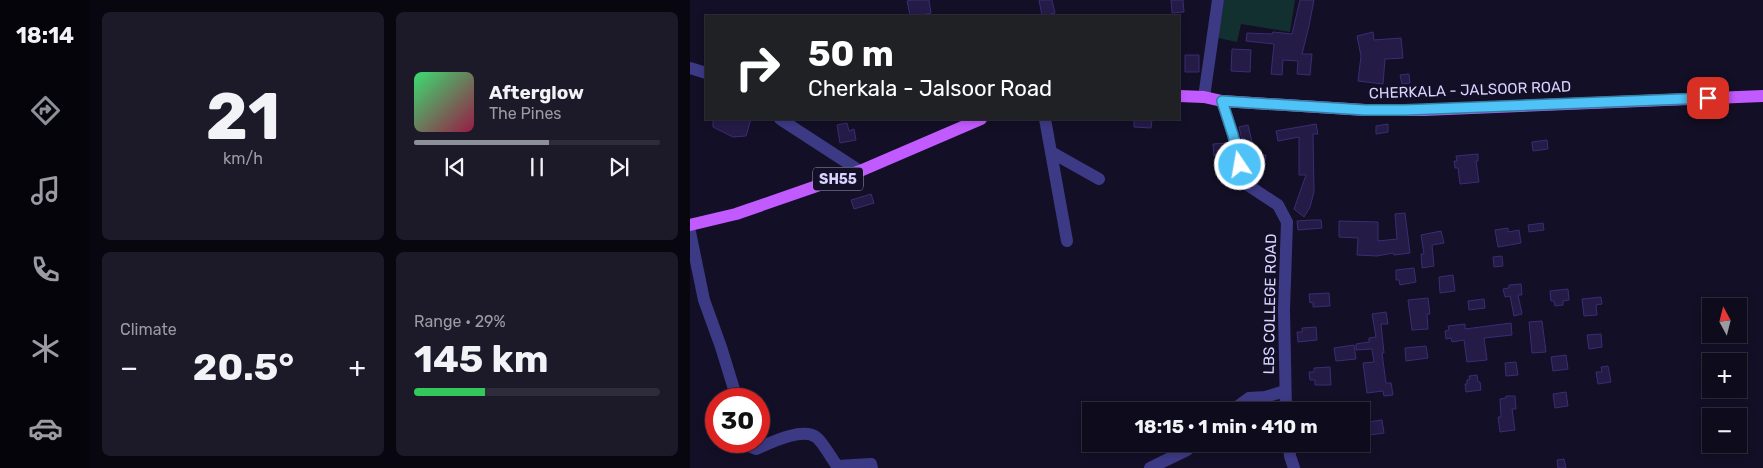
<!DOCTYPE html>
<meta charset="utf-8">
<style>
body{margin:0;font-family:Rubik,sans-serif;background:#1c1929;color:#f1f3f6;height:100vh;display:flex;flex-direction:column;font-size:19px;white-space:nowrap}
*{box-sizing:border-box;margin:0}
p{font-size:16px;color:#9b9ba3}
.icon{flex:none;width:28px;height:28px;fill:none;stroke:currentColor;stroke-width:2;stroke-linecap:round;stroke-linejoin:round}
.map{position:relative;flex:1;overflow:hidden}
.drawer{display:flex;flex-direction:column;gap:12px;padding:12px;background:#08060f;width:600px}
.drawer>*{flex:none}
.guide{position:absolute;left:15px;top:15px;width:475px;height:105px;border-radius:0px;box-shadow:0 2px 8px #0003,0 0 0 1px #2e2b3b;background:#202124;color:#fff;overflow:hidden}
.needle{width:32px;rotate:353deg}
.fabs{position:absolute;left:1012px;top:298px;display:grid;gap:10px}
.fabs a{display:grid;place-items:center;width:45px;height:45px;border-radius:0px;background:#0e0b1c;box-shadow:0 2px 8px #0003,0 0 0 1px #2e2b3b;font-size:25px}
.speed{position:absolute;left:15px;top:388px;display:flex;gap:10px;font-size:25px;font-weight:700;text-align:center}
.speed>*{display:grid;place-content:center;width:65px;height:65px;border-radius:50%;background:#0e0b1c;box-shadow:0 2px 8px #0003,0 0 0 1px #2e2b3b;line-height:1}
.speed .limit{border:8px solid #d22;background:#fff;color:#111}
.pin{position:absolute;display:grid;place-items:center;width:42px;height:42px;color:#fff;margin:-21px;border-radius:10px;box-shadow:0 2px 8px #0006}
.me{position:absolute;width:55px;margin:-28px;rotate:348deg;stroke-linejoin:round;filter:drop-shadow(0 0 4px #0008)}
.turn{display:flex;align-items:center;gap:18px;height:105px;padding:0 20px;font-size:22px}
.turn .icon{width:65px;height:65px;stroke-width:2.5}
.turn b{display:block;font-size:35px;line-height:42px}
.big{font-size:38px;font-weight:700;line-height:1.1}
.drawer .tile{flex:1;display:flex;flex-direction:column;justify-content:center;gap:8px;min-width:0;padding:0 18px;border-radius:8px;background:#1c1929}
.drawer .dial{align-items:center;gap:0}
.dial b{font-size:65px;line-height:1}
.song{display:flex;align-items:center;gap:15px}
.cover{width:60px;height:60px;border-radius:8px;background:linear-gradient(135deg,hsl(140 70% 55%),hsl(340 70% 35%))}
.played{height:5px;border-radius:2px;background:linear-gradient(90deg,#8c9099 55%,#2e2b3b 55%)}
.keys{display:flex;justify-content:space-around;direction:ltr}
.heat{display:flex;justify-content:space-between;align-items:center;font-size:28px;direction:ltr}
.charge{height:8px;border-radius:4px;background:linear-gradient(90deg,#34c759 29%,#2e2b3b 0)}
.drawer .tiles{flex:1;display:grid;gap:12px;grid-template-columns:repeat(2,1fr)}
.trip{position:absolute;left:392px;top:402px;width:288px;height:50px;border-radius:0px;background:#0e0b1c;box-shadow:0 2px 8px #0003,0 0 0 1px #2e2b3b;font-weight:700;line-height:50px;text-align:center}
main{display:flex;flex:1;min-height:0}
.menu{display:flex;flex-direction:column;width:90px;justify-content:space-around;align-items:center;background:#06040b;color:#9b9ba3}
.menu .icon{width:35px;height:35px}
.menu .on{color:#8c9099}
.menu b{font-size:22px;color:#f1f3f6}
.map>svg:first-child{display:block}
</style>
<main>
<nav class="menu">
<b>18:14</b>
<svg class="icon on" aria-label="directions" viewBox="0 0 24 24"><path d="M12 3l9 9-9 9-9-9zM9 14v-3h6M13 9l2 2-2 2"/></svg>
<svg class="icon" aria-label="music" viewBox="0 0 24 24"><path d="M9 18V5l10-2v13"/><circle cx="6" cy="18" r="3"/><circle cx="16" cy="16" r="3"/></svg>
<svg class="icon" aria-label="phone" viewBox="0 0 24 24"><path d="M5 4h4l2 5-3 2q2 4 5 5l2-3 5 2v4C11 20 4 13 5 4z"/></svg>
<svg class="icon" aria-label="climate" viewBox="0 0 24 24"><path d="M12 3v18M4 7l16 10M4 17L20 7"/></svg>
<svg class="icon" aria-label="car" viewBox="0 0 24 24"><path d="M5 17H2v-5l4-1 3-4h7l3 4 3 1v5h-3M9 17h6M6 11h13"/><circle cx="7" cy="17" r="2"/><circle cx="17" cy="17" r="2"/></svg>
</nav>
<section class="drawer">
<div class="tiles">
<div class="tile dial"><b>21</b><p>km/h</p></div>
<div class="tile">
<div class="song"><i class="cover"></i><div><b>Afterglow</b><p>The Pines</p></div></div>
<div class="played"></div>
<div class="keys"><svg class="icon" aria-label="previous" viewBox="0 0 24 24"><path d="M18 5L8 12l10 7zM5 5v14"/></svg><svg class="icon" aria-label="pause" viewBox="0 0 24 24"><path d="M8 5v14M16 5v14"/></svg><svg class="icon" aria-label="next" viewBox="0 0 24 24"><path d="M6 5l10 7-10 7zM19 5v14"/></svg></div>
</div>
<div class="tile"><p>Climate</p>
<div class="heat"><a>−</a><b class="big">20.5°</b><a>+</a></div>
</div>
<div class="tile"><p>Range · 29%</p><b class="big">145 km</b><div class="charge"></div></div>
</div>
</section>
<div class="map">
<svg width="1073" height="468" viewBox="0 0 1073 468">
<rect width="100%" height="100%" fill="#130f26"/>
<path fill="#12302f" d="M534 0H605L600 32 551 24 547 42 528 38Z"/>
<path fill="#241b47" stroke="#3b2d73" d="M223 0H239L241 13 232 15V16H225L224 14 220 15 217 1Z
M349 0H362L365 13 352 16Z
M481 0H493L494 12 482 13Z
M610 0H624L619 26 612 54H622L620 75 607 74 608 61 593 60 592 75 581 74 584 44 556 41 557 33 582 34 583 32 602 34Z
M683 32 684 40 711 38 713 58 695 59 693 84 668 81 671 56 667 36Z
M542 49 561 50 560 72 541 71Z
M495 55H509V72H495Z
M719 74 720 83 712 84 710 75Z
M23 119H61L56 136 43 137 23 127Z
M444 119 462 120 461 128 444 127Z
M157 123 159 131 164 129 166 140 150 143 147 125Z
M626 124 628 134H623L624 192 620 207 614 217 604 209 616 175H609V137L588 141 586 131Z
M698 124V132L686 134V126Z
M558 125 564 150 555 153 549 127Z
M857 140 858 149 843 151 842 142Z
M536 143 539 154 524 156 523 144Z
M788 154V161H786L789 182 770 184 768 168H765L764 161H767L766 156Z
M576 155 572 177 566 178 565 175H563L560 158Z
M181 194 184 203 164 209 161 200Z
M715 213 720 253 704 255 703 253 687 256 667 255 668 238 649 237V221L688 222V241L707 239 705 214Z
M621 220H631L632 228 608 230 607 221Z
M853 223 854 230 839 232 838 225Z
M818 228V232L829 230 831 243 808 247 805 230Z
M751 231 754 243 742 245 744 266 732 268 731 254H734L731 235Z
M812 256 813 266 804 267 803 257Z
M724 268 726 282 710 285 709 280H706V270Z
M763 275 765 291 750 293 749 277Z
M831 284 832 295H828L832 314 824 316 820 296 815 297 813 289 819 288V285Z
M878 289 879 300 873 301V305L865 306 864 301H861L860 291Z
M639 293 640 306 623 307V302L620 303 619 294Z
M911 297 912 304 906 305 907 315 894 316 892 299Z
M738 298 740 314H737L738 329 722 330 718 300Z
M794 299 795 308 779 310 778 301Z
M696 312 698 324H691L694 353H692L696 383H701L703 395 694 396 693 391 677 393 673 363 684 362 682 349 666 350V344L679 342V338L686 337 682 314Z
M852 321 856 352 842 353 839 322Z
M821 323 822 335 794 338 797 360 777 362 774 340 762 342 761 338 756 339 755 331 759 330 758 326 775 324V329Z
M626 327 627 340 608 342 607 332H612V328Z
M911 334 912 347 899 349 897 335Z
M664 345 666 359 646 361 644 348Z
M736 346 738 358 716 361 715 348Z
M876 355 878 369 863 371 861 357Z
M826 362 828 375 816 376 815 363Z
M918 366 921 382 908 384 906 372H912L911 367Z
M640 367 641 385H625V380H620L619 372H624V368Z
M787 375 788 382H790L791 390 776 392 775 384H777V380L780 379 779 376Z
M876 392 878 406 865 408 863 394Z
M816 396H825L826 409H822L825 430 810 432 808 417H811L810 399 816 398Z
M692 420 694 433 680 435 678 422Z
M874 459 876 468H868L867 460Z"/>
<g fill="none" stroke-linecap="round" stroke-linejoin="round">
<path stroke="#3d3a85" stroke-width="12" d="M0 68 16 73
M514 97 528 0
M532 101 543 135 553 182 588 205 597 222 594 310 596 411
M90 119 170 171
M355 119 377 241
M361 152 409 179
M0 232 14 300 31 347 47 399
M541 411 559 398 575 397 595 391
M59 441 61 447 66 449C80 443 112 427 126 437 132 441 142 459 147 466L181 464 182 468
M599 444 600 456 604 468
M460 468 497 450 504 444"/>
<path stroke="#c25bff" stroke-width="12" d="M489 96 514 97 532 101 675 110H733L1073 96
M0 225 46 214 170 171 291 119"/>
</g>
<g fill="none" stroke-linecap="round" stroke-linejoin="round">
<defs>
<path id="route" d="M550 165 543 135 532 101 675 110H714L1018 98"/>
</defs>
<use href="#route" stroke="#337fa1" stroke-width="12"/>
<use href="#route" stroke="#4fc3f7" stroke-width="9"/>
</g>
<g text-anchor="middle" stroke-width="5" stroke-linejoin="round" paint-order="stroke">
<rect fill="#130f26" stroke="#9e99be" stroke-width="1" x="123" y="167.5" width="50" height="23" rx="4"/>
<g font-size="14" font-weight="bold" fill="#d9d4ff">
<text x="148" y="184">SH55</text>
</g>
<g font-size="15" fill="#d9d4ff" stroke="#130f26">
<text transform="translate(780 90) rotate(-2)" y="5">CHERKALA - JALSOOR ROAD</text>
<text transform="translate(580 304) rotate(-89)" y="5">LBS COLLEGE ROAD</text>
</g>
</g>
</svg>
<div class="fabs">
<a><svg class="needle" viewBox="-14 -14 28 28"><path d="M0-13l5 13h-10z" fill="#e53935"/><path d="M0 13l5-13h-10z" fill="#9b9ba3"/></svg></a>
<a>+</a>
<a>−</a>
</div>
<div class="speed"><div class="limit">30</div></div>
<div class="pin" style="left:1018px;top:98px;background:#d93025"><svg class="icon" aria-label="arrive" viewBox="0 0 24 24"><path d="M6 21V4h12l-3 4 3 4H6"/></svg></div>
<svg class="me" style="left:550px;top:165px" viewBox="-20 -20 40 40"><circle r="17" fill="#4fc3f7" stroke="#fff" stroke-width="3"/><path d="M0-11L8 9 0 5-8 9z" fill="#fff"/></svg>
<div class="trip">18:15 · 1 min · 410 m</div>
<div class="guide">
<div class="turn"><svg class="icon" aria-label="right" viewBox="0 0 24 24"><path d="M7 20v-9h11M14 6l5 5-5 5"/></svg><div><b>50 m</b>Cherkala - Jalsoor Road</div></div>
</div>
</div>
</main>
